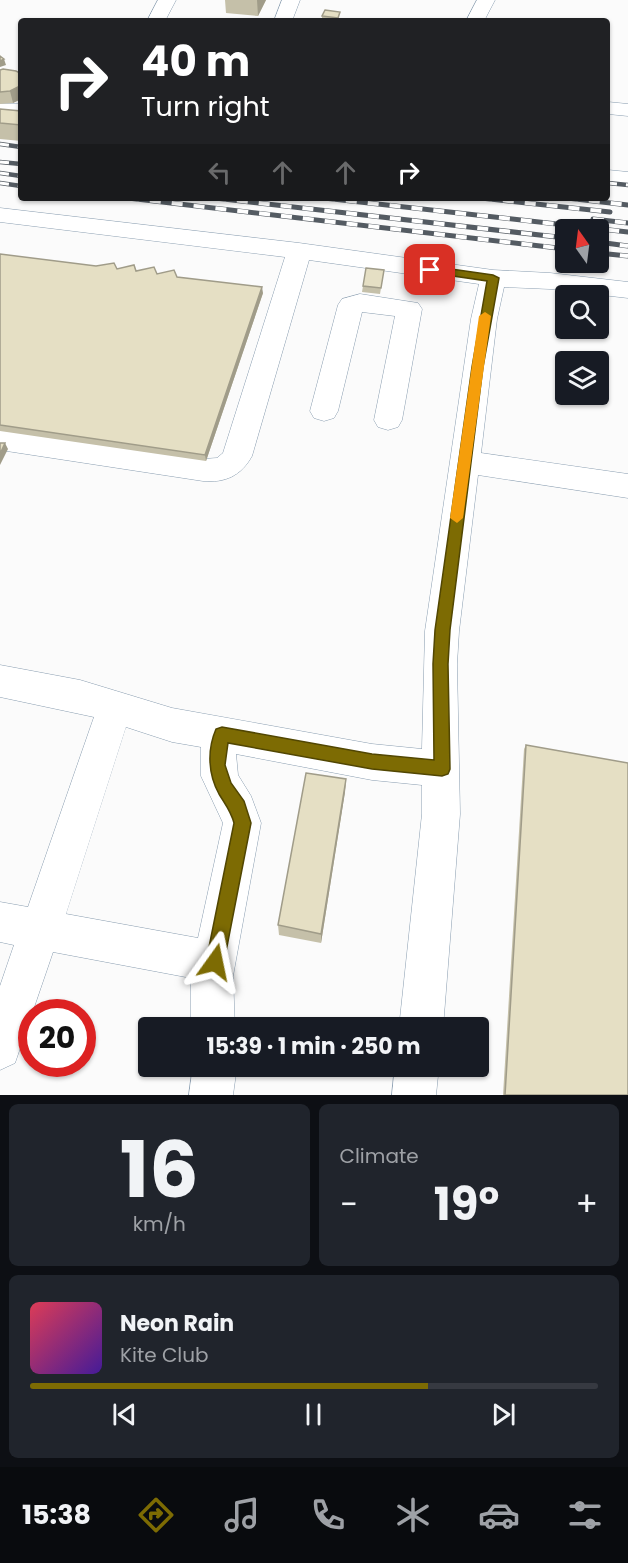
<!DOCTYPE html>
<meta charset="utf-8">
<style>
body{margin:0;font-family:Poppins,sans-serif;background:#20242c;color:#f1f3f6;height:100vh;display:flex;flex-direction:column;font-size:22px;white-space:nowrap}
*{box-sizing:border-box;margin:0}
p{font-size:20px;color:#9ea1a6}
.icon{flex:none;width:33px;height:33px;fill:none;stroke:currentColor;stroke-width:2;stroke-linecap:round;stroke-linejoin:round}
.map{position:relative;height:1095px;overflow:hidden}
.drawer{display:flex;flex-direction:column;gap:9px;padding:9px;background:#0d0f14;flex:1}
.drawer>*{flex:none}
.top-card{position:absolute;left:18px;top:18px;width:592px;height:183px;border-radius:6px;box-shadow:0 2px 4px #0004;background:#202124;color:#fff;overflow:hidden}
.needle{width:39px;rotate:346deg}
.tools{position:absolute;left:555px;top:219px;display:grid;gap:12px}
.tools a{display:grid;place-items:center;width:54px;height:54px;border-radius:6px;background:#171b24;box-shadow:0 2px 4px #0004;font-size:30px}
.speed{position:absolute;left:18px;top:999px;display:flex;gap:12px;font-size:30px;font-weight:700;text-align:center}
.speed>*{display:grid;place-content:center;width:78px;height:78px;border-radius:50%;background:#171b24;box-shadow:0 2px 4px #0004;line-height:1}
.speed .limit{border:9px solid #d22;background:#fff;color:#111}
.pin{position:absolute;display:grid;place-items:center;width:51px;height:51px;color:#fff;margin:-26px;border-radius:12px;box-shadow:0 3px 9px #0006}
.me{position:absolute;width:66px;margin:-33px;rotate:12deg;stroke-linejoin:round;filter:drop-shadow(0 0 4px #0008)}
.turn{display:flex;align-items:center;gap:21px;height:126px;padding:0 24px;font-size:27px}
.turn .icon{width:78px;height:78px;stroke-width:2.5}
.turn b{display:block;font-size:42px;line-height:51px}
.lanes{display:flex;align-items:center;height:57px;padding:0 24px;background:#0003;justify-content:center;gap:30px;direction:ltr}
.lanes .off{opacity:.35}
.big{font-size:45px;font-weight:700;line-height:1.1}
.drawer .widget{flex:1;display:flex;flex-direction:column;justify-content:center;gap:9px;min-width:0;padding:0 21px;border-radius:9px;background:#20242c}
.drawer .dial{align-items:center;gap:0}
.dial b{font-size:78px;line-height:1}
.song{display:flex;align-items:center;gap:18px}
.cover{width:72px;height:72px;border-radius:9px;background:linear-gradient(135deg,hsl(350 70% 55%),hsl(260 70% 35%))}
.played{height:6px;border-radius:3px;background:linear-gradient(90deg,#7d6b03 70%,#363941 70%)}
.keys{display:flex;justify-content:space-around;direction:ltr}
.heat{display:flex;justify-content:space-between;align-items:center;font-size:33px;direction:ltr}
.drawer .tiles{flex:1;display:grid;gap:9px;grid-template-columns:1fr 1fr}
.widget:last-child{grid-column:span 2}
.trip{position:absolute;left:138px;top:1017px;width:351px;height:60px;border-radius:6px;background:#171b24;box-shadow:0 2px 4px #0004;font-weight:700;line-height:60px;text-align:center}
.tabs{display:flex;height:96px;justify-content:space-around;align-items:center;background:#090b0e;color:#9ea1a6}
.tabs .icon{width:42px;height:42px}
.tabs .selected{color:#7d6b03}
.tabs b{font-size:27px;color:#f1f3f6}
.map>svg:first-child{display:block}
</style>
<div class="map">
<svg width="628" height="1095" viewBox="0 0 628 1095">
<rect width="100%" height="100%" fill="#fbfbfb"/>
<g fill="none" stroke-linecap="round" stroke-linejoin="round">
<defs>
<path id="minor" d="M158 0H176L165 21H147Z
M282 0H300L292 21H274Z
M477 0H495L484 21H466Z
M608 102 628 104V116L608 114Z
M0 104H21V116H0Z
M608 170 628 172V186L608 184Z
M0 208 299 243 493 270 550 273 628 282V298L550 289 504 287 497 319 481 453 628 474V498L478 475 459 631 457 664 460 814 443 1028H399L422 814V785L372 780 236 754 238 775 251 796 261 823 233 976 235 1028H191V978L53 952 15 1063 0 1070V986L14 945 0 942V902L28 907 94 717 0 697V665L80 680 172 708 372 744 422 749 425 631 471 319 479 284 309 260 252 456C241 476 225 483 203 481L0 450V428L203 459 217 458 223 453 285 257 0 222ZM126 727 172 742 201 747V776L223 823 198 938 66 914Z
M360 294 418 303 422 309 402 420 398 427 388 430 378 427 374 420 395 316 362 312 338 411 334 418 324 421 314 418 310 411 338 305 342 299Z
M193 1066H237L233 1095H189Z
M395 1066H439L436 1095H392Z"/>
</defs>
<use href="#minor" stroke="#899db0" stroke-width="1"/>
<use href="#minor" fill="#fff" fill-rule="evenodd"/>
<defs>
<path id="rail-far1" d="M0 144 21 147
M0 162 21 164
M0 173 21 176
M0 183 21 186
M608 183 628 185"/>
<path id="rail" d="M128 198 566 249
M215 198 566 238
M324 198 628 232
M481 198 610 212
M567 198 628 205
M593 219 628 223
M598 242 628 246
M598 253 628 256"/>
</defs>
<use href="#rail-far1" stroke="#545b62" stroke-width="4.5"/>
<use href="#rail" stroke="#545b62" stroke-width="5"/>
<use href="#rail-far1" stroke="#fff" stroke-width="3" stroke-dasharray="9" stroke-linecap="butt"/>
<use href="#rail" stroke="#fff" stroke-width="4" stroke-dasharray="11" stroke-linecap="butt"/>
</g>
<path fill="#c5c0a9" d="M225 0H266L258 16 226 13Z
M322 16 340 18 339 21H322Z
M0 70 21 74V99L13 103 0 104Z
M0 109 21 111V141L0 139Z
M0 254 177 277 263 293 206 461 0 431Z
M384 270 380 294 362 292 363 286Z
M526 745 628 1095H503L524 749Z
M346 779 345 792 321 943 279 935 278 925Z"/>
<path fill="#a09c89" d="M257 0H266L258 16Z
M4 59 6 65 0 67V61Z
M21 84V99L13 103 10 91Z
M262 287 263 293 206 461 205 455Z
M5 443 8 449 0 465V454Z
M346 779 345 792 321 943V934Z"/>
<path fill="#e5dfc4" stroke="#a09c89" stroke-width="1.5" d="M325 10 340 12 338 18 322 16Z
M289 19 313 21H288Z
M0 56 4 59 0 61Z
M3 69 16 71 20 73 21 84 20 86 10 91 0 92V70Z
M0 109 21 111V125L0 123Z
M0 254 96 266 114 263 117 269 134 265 136 271 154 267 157 274 174 270 177 277 262 287 205 455 0 425Z
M366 268 384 270 381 288 363 286Z
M0 443H5L0 454Z
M526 745 628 763V1095H505Z
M306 773 346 779 321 934 278 925Z"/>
<path fill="#7d6b03" stroke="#514602" stroke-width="1.5" d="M430 266 493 275 499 278 483 367 450 630 448 664 450 769 448 774 442 776 372 769 228 743 225 765 231 783 244 801 251 823 224 962 221 968 215 971 209 968 206 962 234 823C231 811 225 804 219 794 208 774 207 750 216 729L222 727 372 754 434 760 433 664 435 630 472 367 487 281 426 272V267Z"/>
<path fill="#f59e0b" d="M485 312 491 316 463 518 457 523 450 518 479 316Z"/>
</svg>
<div class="tools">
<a><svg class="needle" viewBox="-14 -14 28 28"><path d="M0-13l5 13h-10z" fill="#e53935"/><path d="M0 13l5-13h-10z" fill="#9ea1a6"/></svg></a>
<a><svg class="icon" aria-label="search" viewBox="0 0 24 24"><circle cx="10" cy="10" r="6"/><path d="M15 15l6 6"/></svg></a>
<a><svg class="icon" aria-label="layers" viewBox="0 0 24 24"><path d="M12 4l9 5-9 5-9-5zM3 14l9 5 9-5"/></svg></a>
</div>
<div class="speed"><div class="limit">20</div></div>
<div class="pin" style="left:430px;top:270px;background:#d93025"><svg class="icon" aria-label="arrive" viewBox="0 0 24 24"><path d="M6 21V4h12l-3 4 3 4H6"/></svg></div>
<svg class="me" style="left:215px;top:962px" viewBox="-20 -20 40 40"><path d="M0-17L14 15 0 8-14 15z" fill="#7d6b03" stroke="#fff" stroke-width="4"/></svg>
<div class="trip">15:39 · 1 min · 250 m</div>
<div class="top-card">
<div class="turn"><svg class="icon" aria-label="right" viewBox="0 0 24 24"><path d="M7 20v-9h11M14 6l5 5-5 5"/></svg><div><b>40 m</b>Turn right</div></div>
<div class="lanes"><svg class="icon off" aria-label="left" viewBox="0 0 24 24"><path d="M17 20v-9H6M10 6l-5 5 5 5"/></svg><svg class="icon off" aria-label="ahead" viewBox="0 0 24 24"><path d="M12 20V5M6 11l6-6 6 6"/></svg><svg class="icon off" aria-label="ahead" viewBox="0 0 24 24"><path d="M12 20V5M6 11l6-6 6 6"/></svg><svg class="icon" aria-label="right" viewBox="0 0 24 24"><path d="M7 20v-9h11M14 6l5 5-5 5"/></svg></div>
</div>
</div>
<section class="drawer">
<div class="tiles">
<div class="widget dial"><b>16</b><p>km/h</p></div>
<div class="widget"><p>Climate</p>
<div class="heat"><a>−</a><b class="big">19°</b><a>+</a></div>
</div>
<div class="widget">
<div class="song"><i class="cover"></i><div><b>Neon Rain</b><p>Kite Club</p></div></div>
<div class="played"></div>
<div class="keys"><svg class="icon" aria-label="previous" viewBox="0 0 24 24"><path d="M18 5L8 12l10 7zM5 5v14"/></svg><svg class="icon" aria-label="pause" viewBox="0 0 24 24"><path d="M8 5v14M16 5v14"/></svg><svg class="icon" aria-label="next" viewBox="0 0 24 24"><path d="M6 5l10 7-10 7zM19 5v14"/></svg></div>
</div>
</div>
</section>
<nav class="tabs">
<b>15:38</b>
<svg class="icon selected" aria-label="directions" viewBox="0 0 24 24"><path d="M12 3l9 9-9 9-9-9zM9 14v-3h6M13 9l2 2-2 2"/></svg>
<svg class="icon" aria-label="music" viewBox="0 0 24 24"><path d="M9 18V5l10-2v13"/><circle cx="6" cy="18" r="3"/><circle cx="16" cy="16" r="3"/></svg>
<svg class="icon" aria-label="phone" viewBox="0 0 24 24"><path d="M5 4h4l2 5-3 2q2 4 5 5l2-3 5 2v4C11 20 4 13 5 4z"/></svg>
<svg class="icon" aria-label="climate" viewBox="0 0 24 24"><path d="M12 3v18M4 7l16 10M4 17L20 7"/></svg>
<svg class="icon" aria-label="car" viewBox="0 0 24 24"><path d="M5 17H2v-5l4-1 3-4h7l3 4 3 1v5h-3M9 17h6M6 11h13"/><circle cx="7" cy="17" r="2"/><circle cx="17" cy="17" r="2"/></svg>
<svg class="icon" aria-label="filters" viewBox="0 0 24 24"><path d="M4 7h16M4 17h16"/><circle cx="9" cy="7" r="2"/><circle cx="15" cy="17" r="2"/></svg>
</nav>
